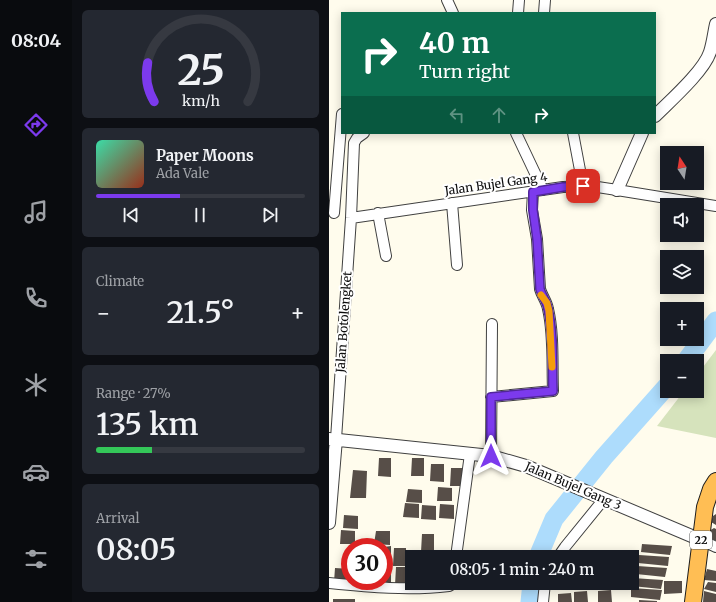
<!DOCTYPE html>
<meta charset="utf-8">
<style>
body{margin:0;font-family:Merriweather,serif;background:#242831;color:#f1f3f6;height:100vh;display:flex;flex-direction:column;font-size:15px;white-space:nowrap}
*{box-sizing:border-box;margin:0}
p{font-size:13px;color:#9ea1a6}
.icon{flex:none;width:22px;height:22px;fill:none;stroke:currentColor;stroke-width:2;stroke-linecap:round;stroke-linejoin:round}
.map{position:relative;flex:1;overflow:hidden}
.side{display:flex;flex-direction:column;gap:10px;padding:10px;background:#0d0f14;width:257px}
.side>*{flex:none}
.hud{position:absolute;left:12px;top:12px;width:315px;height:122px;border-radius:0px;box-shadow:0 2px 10px #0003;background:#0b6e4f;color:#fff;overflow:hidden}
.needle{width:26px;rotate:348deg}
.controls{position:absolute;left:331px;top:146px;display:grid;gap:8px}
.controls a{display:grid;place-items:center;width:44px;height:44px;border-radius:0px;background:#171b24;box-shadow:0 2px 10px #0003;font-size:20px}
.speed{position:absolute;left:12px;top:538px;display:flex;gap:8px;font-size:20px;font-weight:700;text-align:center}
.speed>*{display:grid;place-content:center;width:52px;height:52px;border-radius:50%;background:#171b24;box-shadow:0 2px 10px #0003;line-height:1}
.speed .limit{border:6px solid #d22;background:#fff;color:#111}
.pin{position:absolute;display:grid;place-items:center;width:34px;height:34px;color:#fff;margin:-17px;border-radius:8px;box-shadow:0 2px 6px #0006}
.me{position:absolute;width:44px;margin:-22px;rotate:0deg;stroke-linejoin:round;filter:drop-shadow(0 0 3px #0008)}
.turn{display:flex;align-items:center;gap:14px;height:84px;padding:0 12px;font-size:18px}
.turn .icon{width:52px;height:52px;stroke-width:2.5}
.turn b{display:block;font-size:28px;line-height:34px}
.lanes{display:flex;align-items:center;height:38px;padding:0 12px;background:#0003;justify-content:center;gap:20px;direction:ltr}
.lanes .off{opacity:.35}
.big{font-size:30px;font-weight:600;line-height:1.1}
.side .card{flex:1;display:flex;flex-direction:column;justify-content:center;gap:6px;min-width:0;padding:0 14px;border-radius:6px;background:#242831}
.side .dial{align-items:center;gap:0}
.dial svg{height:104px;overflow:visible;fill:none;stroke:#363941;stroke-width:7;stroke-linecap:round;text-anchor:middle}
.dial text{fill:#f1f3f6;stroke:none}
.song{display:flex;align-items:center;gap:12px}
.cover{width:48px;height:48px;border-radius:6px;background:linear-gradient(135deg,hsl(160 70% 55%),hsl(10 70% 35%))}
.played{height:4px;border-radius:2px;background:linear-gradient(90deg,#7c3aed 40%,#363941 40%)}
.keys{display:flex;justify-content:space-around;direction:ltr}
.heat{display:flex;justify-content:space-between;align-items:center;font-size:22px;direction:ltr}
.charge{height:6px;border-radius:3px;background:linear-gradient(90deg,#34c759 27%,#363941 0)}
.trip{position:absolute;left:76px;top:550px;width:234px;height:40px;border-radius:0px;background:#171b24;box-shadow:0 2px 10px #0003;font-weight:600;line-height:40px;text-align:center}
main{display:flex;flex:1;min-height:0}
.menu{display:flex;flex-direction:column;width:72px;justify-content:space-around;align-items:center;background:#090b0e;color:#9ea1a6}
.menu .icon{width:28px;height:28px}
.menu .on{color:#7c3aed}
.menu b{font-size:18px;color:#f1f3f6}
.map>svg:first-child{display:block}
</style>
<main>
<nav class="menu">
<b>08:04</b>
<svg class="icon on" aria-label="directions" viewBox="0 0 24 24"><path d="M12 3l9 9-9 9-9-9zM9 14v-3h6M13 9l2 2-2 2"/></svg>
<svg class="icon" aria-label="music" viewBox="0 0 24 24"><path d="M9 18V5l10-2v13"/><circle cx="6" cy="18" r="3"/><circle cx="16" cy="16" r="3"/></svg>
<svg class="icon" aria-label="phone" viewBox="0 0 24 24"><path d="M5 4h4l2 5-3 2q2 4 5 5l2-3 5 2v4C11 20 4 13 5 4z"/></svg>
<svg class="icon" aria-label="climate" viewBox="0 0 24 24"><path d="M12 3v18M4 7l16 10M4 17L20 7"/></svg>
<svg class="icon" aria-label="car" viewBox="0 0 24 24"><path d="M5 17H2v-5l4-1 3-4h7l3 4 3 1v5h-3M9 17h6M6 11h13"/><circle cx="7" cy="17" r="2"/><circle cx="17" cy="17" r="2"/></svg>
<svg class="icon" aria-label="filters" viewBox="0 0 24 24"><path d="M4 7h16M4 17h16"/><circle cx="9" cy="7" r="2"/><circle cx="15" cy="17" r="2"/></svg>
</nav>
<section class="side">
<div class="card dial"><svg viewBox="0 0 100 80">
<path d="M14 69A42 42 0 1 1 86 69"/>
<path d="M14 69A42 42 0 0 1 9 39" stroke="#7c3aed"/>
<text x="50" y="56" font-size="32" font-weight="700">25</text>
<text x="50" y="72" font-size="11">km/h</text>
</svg></div>
<div class="card">
<div class="song"><i class="cover"></i><div><b>Paper Moons</b><p>Ada Vale</p></div></div>
<div class="played"></div>
<div class="keys"><svg class="icon" aria-label="previous" viewBox="0 0 24 24"><path d="M18 5L8 12l10 7zM5 5v14"/></svg><svg class="icon" aria-label="pause" viewBox="0 0 24 24"><path d="M8 5v14M16 5v14"/></svg><svg class="icon" aria-label="next" viewBox="0 0 24 24"><path d="M6 5l10 7-10 7zM19 5v14"/></svg></div>
</div>
<div class="card"><p>Climate</p>
<div class="heat"><a>−</a><b class="big">21.5°</b><a>+</a></div>
</div>
<div class="card"><p>Range · 27%</p><b class="big">135 km</b><div class="charge"></div></div>
<div class="card"><p>Arrival</p><b class="big">08:05</b></div>
</section>
<div class="map">
<svg width="387" height="602" viewBox="0 0 387 602">
<rect width="100%" height="100%" fill="#fffced"/>
<path fill="#d6e3bc" d="M387 350V438L328 426 355 391H368V375Z"/>
<g fill="none" stroke-linecap="round" stroke-linejoin="round">
<path stroke="#addcfc" stroke-width="19" d="M357 361 387 321
M209 557 225 519 275 457 338 386
M201 602 203 583"/>
</g>
<path fill="#574e48" d="M50 458H62V477L49 476Z
M83 458H95V476H82Z
M102 464H115V482L101 481Z
M122 468H134V486H121Z
M24 470 38 471 37 498H21Z
M109 487 123 488V501H108Z
M79 489 93 490V503L77 502Z
M76 503 90 504V518L74 517Z
M111 504 125 505V519L110 518Z
M93 505 107 506V520L92 519Z
M387 514V525L382 522 384 516Z
M15 515 29 516V529L14 528Z
M385 528 387 529V541L379 537 380 531Z
M12 530 26 531V544H11Z
M47 531H61V545L45 544Z
M93 534H105V552H92Z
M313 544 343 546 341 555 312 552Z
M62 546V565H55V547Z
M65 548H77V566H64Z
M310 555 340 557 339 566 309 563Z
M62 565V584L49 583V581H55V566Z
M308 566 338 568 336 577 307 574Z
M67 567H79V585H66Z
M6 568 21 569 20 582H5Z
M81 568H83V583H93V586H80Z
M378 569 387 571V581L375 580Z
M303 578 334 580 332 589 303 586Z
M335 581H353V593L335 594Z
M379 582 387 583V592L375 589Z
M244 583H260V584L244 585Z
M302 588 333 590 331 600 302 597Z
M282 590 283 602H269V591Z
M258 591 259 602H245V592Z
M375 591 387 594V602H374Z
M242 593 243 602H229V594Z
M4 599H26V602H4Z
M310 600 328 601V602H310Z"/>
<g fill="none" stroke-linecap="round" stroke-linejoin="round">
<defs>
<path id="minor" d="M118 0 124 13
M189 13 190 0
M215 13 216 0
M187 133 214 190
M244 133 254 186
M123 203 128 265
M5 213 13 114
M49 213 57 256
M22 218 234 187 262 186 288 190 387 206
M162 397 224 391C223 365 225 334 219 309 218 302 213 296 211 289L208 239 203 210 204 192
M7 439 22 218 25 143 28 138 35 133
M162 456 163 324
M372 540 387 547
M127 557 141 454
M229 557 236 547 275 499
M0 583C40 587 80 591 120 586L125 583
M214 602 216 583"/>
<path id="tertiary" d="M326 116C341 101 375 71 381 52 384 43 385 33 387 24
M288 190 313 133
M0 439 162 456 197 466 372 540
M0 523 7 439"/>
<path id="trunk" d="M364 602 376 507 382 489 387 481"/>
</defs>
<use href="#minor" stroke="#404040" stroke-width="12"/>
<use href="#tertiary" stroke="#404040" stroke-width="14"/>
<use href="#trunk" stroke="#1e1e1e" stroke-width="18"/>
<use href="#minor" stroke="#fff" stroke-width="10"/>
<use href="#tertiary" stroke="#fff" stroke-width="12"/>
<use href="#trunk" stroke="#ffbe54" stroke-width="16"/>
</g>
<g fill="none" stroke-linecap="round" stroke-linejoin="round">
<defs>
<path id="route" d="M162 456V397L224 391C223 365 225 334 219 309 218 302 213 296 211 289L208 239 204 210V192L234 187 254 186"/>
</defs>
<use href="#route" stroke="#51269a" stroke-width="10"/>
<use href="#route" stroke="#7c3aed" stroke-width="7"/>
<path stroke="#f59e0b" stroke-width="7" d="M212 295 218 303 220 311 223 367"/>
</g>
<g text-anchor="middle" stroke-width="4" stroke-linejoin="round" paint-order="stroke">
<rect fill="#fff" stroke="#565656" stroke-width="1" x="361" y="531" width="22" height="18" rx="3"/>
<g font-size="11" font-weight="bold" fill="#0d0d0d">
<text x="372" y="544">22</text>
</g>
<g font-size="12" fill="#0d0d0d" stroke="#fff">
<text transform="translate(167 184) rotate(-8)" y="4">Jalan Bujel Gang 4</text>
<text transform="translate(15 322) rotate(-86)" y="4">Jalan Botolengket</text>
<text transform="translate(244 486) rotate(23)" y="4">Jalan Bujel Gang 3</text>
</g>
</g>
</svg>
<div class="controls">
<a><svg class="needle" viewBox="-14 -14 28 28"><path d="M0-13l5 13h-10z" fill="#e53935"/><path d="M0 13l5-13h-10z" fill="#9ea1a6"/></svg></a>
<a><svg class="icon" aria-label="sound" viewBox="0 0 24 24"><path d="M4 9h4l5-4v14l-5-4H4zM17 9q2 3 0 6"/></svg></a>
<a><svg class="icon" aria-label="layers" viewBox="0 0 24 24"><path d="M12 4l9 5-9 5-9-5zM3 14l9 5 9-5"/></svg></a>
<a>+</a>
<a>−</a>
</div>
<div class="speed"><div class="limit">30</div></div>
<div class="pin" style="left:254px;top:186px;background:#d93025"><svg class="icon" aria-label="arrive" viewBox="0 0 24 24"><path d="M6 21V4h12l-3 4 3 4H6"/></svg></div>
<svg class="me" style="left:162px;top:456px" viewBox="-20 -20 40 40"><path d="M0-17L14 15 0 8-14 15z" fill="#7c3aed" stroke="#fff" stroke-width="4"/></svg>
<div class="trip">08:05 · 1 min · 240 m</div>
<div class="hud">
<div class="turn"><svg class="icon" aria-label="right" viewBox="0 0 24 24"><path d="M7 20v-9h11M14 6l5 5-5 5"/></svg><div><b>40 m</b>Turn right</div></div>
<div class="lanes"><svg class="icon off" aria-label="left" viewBox="0 0 24 24"><path d="M17 20v-9H6M10 6l-5 5 5 5"/></svg><svg class="icon off" aria-label="ahead" viewBox="0 0 24 24"><path d="M12 20V5M6 11l6-6 6 6"/></svg><svg class="icon" aria-label="right" viewBox="0 0 24 24"><path d="M7 20v-9h11M14 6l5 5-5 5"/></svg></div>
</div>
</div>
</main>
